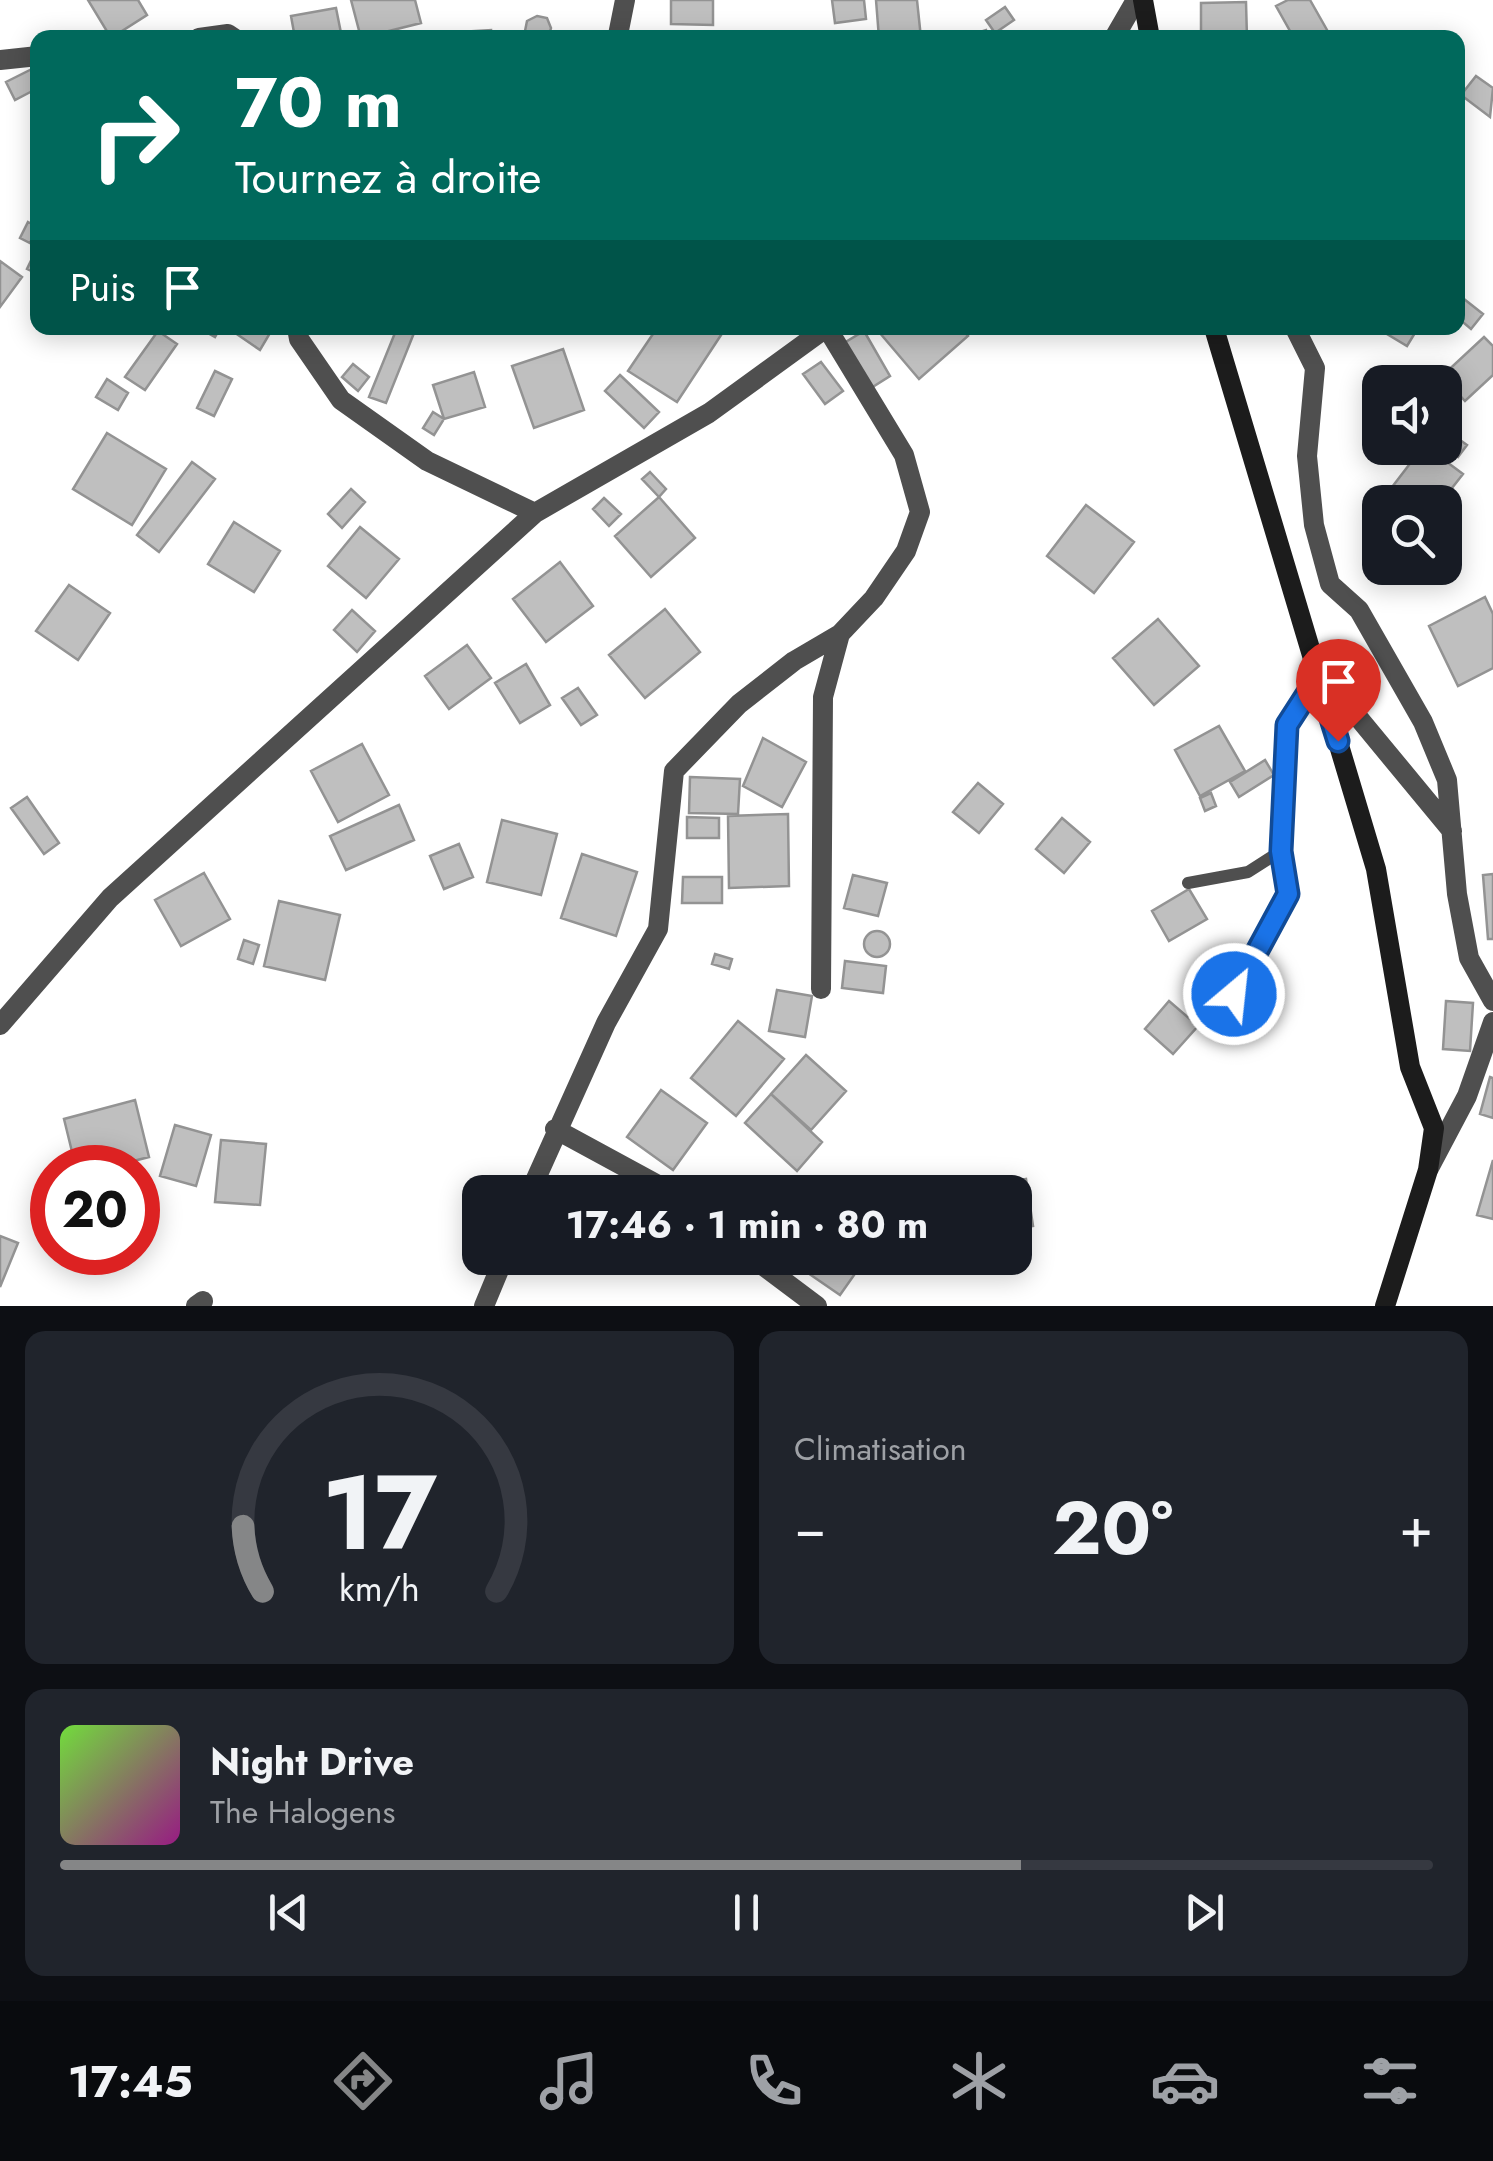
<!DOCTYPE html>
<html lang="fr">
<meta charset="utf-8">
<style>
body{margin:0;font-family:Jost,sans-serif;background:#20242c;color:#f1f3f6;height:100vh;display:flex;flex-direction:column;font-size:38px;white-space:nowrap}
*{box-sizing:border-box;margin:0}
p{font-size:32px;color:#9ea1a6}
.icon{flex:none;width:55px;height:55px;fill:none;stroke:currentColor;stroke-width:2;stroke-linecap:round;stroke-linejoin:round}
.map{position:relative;height:1306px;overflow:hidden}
.side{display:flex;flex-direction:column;gap:25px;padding:25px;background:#0d0f14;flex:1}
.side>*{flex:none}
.guide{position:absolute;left:30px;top:30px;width:1435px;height:305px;border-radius:20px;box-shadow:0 5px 25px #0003;background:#00695c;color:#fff;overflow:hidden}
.fabs{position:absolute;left:1362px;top:365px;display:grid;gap:20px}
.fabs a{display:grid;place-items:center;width:100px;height:100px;border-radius:20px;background:#171b24;box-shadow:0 5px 25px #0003;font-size:50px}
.speed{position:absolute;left:30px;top:1145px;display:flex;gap:20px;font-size:50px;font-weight:700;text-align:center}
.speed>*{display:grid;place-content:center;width:130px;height:130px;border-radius:50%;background:#171b24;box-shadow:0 5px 25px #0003;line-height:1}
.speed .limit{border:15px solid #d22;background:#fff;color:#111}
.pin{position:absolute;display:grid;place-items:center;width:85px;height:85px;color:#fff;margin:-102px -42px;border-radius:50% 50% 50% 0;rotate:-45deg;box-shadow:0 0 10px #0007}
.pin .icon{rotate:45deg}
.me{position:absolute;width:110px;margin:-55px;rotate:28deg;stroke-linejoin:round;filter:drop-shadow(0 0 8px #0008)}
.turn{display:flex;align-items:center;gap:35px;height:210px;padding:0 40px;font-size:45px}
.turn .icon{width:130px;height:130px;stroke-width:2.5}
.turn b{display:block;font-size:70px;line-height:85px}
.then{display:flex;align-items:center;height:95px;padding:0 40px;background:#0003;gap:20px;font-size:38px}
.big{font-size:75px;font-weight:700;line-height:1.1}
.side .widget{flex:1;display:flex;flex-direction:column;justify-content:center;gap:15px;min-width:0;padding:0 35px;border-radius:20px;background:#20242c}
.side .dial{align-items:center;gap:0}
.dial svg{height:260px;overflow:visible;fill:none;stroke:#363941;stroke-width:7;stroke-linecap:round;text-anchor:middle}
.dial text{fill:#f1f3f6;stroke:none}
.song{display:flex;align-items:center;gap:30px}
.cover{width:120px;height:120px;border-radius:15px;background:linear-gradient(135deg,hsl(100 70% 55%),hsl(310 70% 35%))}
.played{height:10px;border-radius:5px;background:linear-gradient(90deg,#858687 70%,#363941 70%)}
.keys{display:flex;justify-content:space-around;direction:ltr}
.heat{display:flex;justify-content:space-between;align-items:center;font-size:55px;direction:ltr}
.side .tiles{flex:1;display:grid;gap:25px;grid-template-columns:1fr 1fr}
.widget:last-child{grid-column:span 2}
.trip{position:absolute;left:462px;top:1175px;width:570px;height:100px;border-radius:20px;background:#171b24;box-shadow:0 5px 25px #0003;font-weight:700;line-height:100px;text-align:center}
.tab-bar{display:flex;height:160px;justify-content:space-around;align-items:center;background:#090b0e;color:#9ea1a6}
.tab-bar .icon{width:70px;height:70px}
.tab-bar .current{color:#858687}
.tab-bar b{font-size:45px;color:#f1f3f6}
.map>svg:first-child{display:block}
</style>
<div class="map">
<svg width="1493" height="1306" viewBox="0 0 1493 1306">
<rect width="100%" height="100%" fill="#fff"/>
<path fill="#bfbfbf" stroke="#939393" stroke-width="2.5" d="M88 0H138L147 15 111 38Z
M351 0H415L421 23 361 38Z
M671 0H713V25L671 24Z
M832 0H864L866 19 835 23Z
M876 0H917L921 38H879Z
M1288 0H1310L1331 37 1294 38 1276 6Z
M1246 2 1247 38H1201V3Z
M1005 7 1014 20 995 33 986 20Z
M336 8 342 38H295L291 16Z
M537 16 547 18 551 28 548 38H529L525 31 527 21Z
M491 30V38H461L460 32Z
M986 30 988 38H961Z
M32 69 38 88 15 100 6 82Z
M1476 76 1493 88 1490 117 1461 95Z
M28 222 38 227 30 243 20 238Z
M38 246V274L27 269Z
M0 261 22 277 0 307Z
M1464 299 1483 314 1471 329 1458 318V308Z
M199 328H220L215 337Z
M228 328H273L260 350Z
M397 328H416L386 403 369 397Z
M657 328H717L723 332 677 402 628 371Z
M884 328H961L968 336 919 379 879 332Z
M1377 328H1418L1407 346Z
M158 331 177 344 145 390 125 377Z
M864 331 890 376 871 388 844 343Z
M1484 337 1493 346V375L1465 401 1442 376Z
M563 349 584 410 534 428 512 366Z
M821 362 843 391 825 404 803 374Z
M353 364 369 377 358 391 342 377Z
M215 371 232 379 214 416 197 408Z
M474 372 485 407 444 419 433 385Z
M620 375 659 412 644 428 605 391Z
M107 379 128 393 118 410 96 397Z
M433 412 444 419 434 435 423 428Z
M107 433 166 469 132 525 73 489Z
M1453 435 1467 445 1458 457 1445 447Z
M1422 448H1428L1463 474 1441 502H1404L1389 491Z
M192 462 215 479 159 552 137 535Z
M650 472 666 489 659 497 642 479Z
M351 489 365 502 342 528 328 514Z
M659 497 695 538 651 577 615 536Z
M604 498 621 514 609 526 593 509Z
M1086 505 1134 542 1094 593 1047 556Z
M234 522 280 551 254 592 208 564Z
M360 527 399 559 366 598 328 566Z
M560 562 593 606 546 642 513 599Z
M69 585 110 613 78 660 36 631Z
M1485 597 1493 614V668L1458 686 1429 626Z
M665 609 700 652 645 698 609 655Z
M352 610 375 631 357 652 334 630Z
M1158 619 1199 666 1154 705 1113 658Z
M467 645 491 678 449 709 425 676Z
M526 664 550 705 520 723 495 683Z
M578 688 597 715 581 725 562 698Z
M1219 726 1245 771 1200 796 1175 750Z
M763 738 806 762 782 807 743 786Z
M362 744 389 795 338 822 311 771Z
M1265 760 1274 775 1239 797 1230 782Z
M690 777 740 779 738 814 689 813Z
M978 783 1003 804 979 833 953 812Z
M1211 793 1216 806 1205 811 1200 798Z
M27 797 59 843 44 854 11 808Z
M399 805 414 840 346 870 330 836Z
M788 814 789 886 729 888 728 816Z
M687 817 719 818V838H687Z
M1062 818 1090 842 1064 873 1036 849Z
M502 820 557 834 541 895 487 882Z
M459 844 473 877 444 889 430 856Z
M582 854 637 872 616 936 561 918Z
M204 873 230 919 181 946 155 900Z
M1493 874V939H1488L1483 875Z
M853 875 887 883 878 916 844 908Z
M683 877H722V903H682Z
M1189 889 1207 919 1169 941 1152 911Z
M279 901 340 915 325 980 264 966Z
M864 944a13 13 0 1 1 26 0a13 13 0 1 1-26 0Z
M244 940 259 945 253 964 238 959Z
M715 954 732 959 729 969 712 964Z
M845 961 886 966 883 993 842 988Z
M777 990 812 996 805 1037 769 1031Z
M1169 1001 1198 1026 1173 1054 1145 1029Z
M1446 1001 1473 1003 1470 1051 1443 1049Z
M738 1021 784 1059 736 1116 691 1078Z
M806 1055 846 1091 811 1130 771 1094Z
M1490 1077 1493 1078V1118L1480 1114Z
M661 1090 707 1123 673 1170 627 1137Z
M771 1094 822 1142 797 1171 745 1123Z
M135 1100 149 1157 106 1168H76L64 1119Z
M175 1125 211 1135 196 1186 160 1176Z
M221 1140 266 1144 260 1205 215 1202Z
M1493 1160V1219L1477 1215Z
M1026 1179 1033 1226 1015 1229V1192H1004L1003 1183Z
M0 1236 18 1243 0 1287Z
M814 1258H866L840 1295 805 1271Z"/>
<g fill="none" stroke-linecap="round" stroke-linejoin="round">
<path stroke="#4f4f4f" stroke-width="12" d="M1188 883 1248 872 1281 851 1287 725 1318 677
M1234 993 1288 894 1281 851"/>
<path stroke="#4f4f4f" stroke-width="20" d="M618 35 625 0
M199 38 228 34 234 38
M1114 38 1136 0
M0 60 38 56
M297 328 299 339 341 400 427 461 535 513
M1295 328 1315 368 1307 456 1314 525 1330 584 1359 610 1423 722 1447 780 1457 894 1469 958 1493 1001
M1328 709 1357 716 1452 831
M821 989 823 697 840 634
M0 1025 110 898 535 513 709 413 826 328
M555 1129 671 1192
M1429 1168 1467 1096 1493 1022
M530 1192 606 1023 658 929 674 771 739 704 794 661 840 634 874 598 906 551 920 512 904 455 827 328
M753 1258 817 1306
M196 1306 203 1301
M484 1306 504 1258"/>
<path stroke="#1c1c1c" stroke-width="20" d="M1143 0 1150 38
M1214 328 1376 869 1410 1067 1434 1128 1428 1170 1385 1306"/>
</g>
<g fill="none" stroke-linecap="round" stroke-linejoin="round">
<defs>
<path id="route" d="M1234 994 1288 894 1281 851 1287 725 1318 677 1338 741"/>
</defs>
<use href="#route" stroke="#114b97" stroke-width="25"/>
<use href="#route" stroke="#1a73e8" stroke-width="18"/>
</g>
</svg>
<div class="fabs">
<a><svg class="icon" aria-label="sound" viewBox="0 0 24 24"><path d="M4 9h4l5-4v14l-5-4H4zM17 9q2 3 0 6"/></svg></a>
<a><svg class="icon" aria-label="search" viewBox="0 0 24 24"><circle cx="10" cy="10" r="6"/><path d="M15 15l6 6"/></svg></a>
</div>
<div class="speed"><div class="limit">20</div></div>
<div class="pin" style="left:1338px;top:741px;background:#d93025"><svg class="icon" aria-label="arrive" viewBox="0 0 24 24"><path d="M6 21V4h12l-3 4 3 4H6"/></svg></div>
<svg class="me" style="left:1234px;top:994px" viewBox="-20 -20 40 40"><circle r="17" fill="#1a73e8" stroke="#fff" stroke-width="3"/><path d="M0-11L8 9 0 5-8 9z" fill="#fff"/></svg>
<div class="trip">17:46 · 1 min · 80 m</div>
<div class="guide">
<div class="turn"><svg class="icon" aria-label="right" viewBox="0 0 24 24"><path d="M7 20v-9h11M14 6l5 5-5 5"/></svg><div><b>70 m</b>Tournez à droite</div></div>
<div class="then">Puis<svg class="icon" aria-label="arrive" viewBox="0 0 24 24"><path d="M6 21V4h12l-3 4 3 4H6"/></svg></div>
</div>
</div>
<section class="side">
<div class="tiles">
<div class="widget dial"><svg viewBox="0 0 100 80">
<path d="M14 69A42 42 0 1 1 86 69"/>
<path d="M14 69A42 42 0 0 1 8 49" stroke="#858687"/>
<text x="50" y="56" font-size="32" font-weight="700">17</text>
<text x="50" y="72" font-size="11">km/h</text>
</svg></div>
<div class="widget"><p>Climatisation</p>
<div class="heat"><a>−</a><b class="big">20°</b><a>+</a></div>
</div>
<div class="widget">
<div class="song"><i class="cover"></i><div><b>Night Drive</b><p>The Halogens</p></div></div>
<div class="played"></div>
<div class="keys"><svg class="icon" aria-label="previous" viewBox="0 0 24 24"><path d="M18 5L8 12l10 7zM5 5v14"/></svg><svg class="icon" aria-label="pause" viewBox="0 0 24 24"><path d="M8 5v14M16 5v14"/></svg><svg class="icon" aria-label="next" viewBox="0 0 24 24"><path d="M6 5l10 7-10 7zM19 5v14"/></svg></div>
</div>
</div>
</section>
<nav class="tab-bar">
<b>17:45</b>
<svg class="icon current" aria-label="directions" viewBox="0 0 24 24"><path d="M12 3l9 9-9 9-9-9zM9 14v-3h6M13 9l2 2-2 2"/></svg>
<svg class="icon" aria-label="music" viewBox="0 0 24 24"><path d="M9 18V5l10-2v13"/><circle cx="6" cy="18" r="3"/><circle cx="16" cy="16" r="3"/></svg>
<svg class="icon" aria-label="phone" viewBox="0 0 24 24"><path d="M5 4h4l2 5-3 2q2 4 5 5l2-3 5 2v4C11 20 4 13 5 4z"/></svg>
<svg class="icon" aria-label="climate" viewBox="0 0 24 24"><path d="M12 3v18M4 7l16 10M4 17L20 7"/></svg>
<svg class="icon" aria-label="car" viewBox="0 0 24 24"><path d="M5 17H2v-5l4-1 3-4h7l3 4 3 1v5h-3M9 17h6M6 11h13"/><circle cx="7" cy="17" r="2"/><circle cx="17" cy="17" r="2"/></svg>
<svg class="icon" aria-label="filters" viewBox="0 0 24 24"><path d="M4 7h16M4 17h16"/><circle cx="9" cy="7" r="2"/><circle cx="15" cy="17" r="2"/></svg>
</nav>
